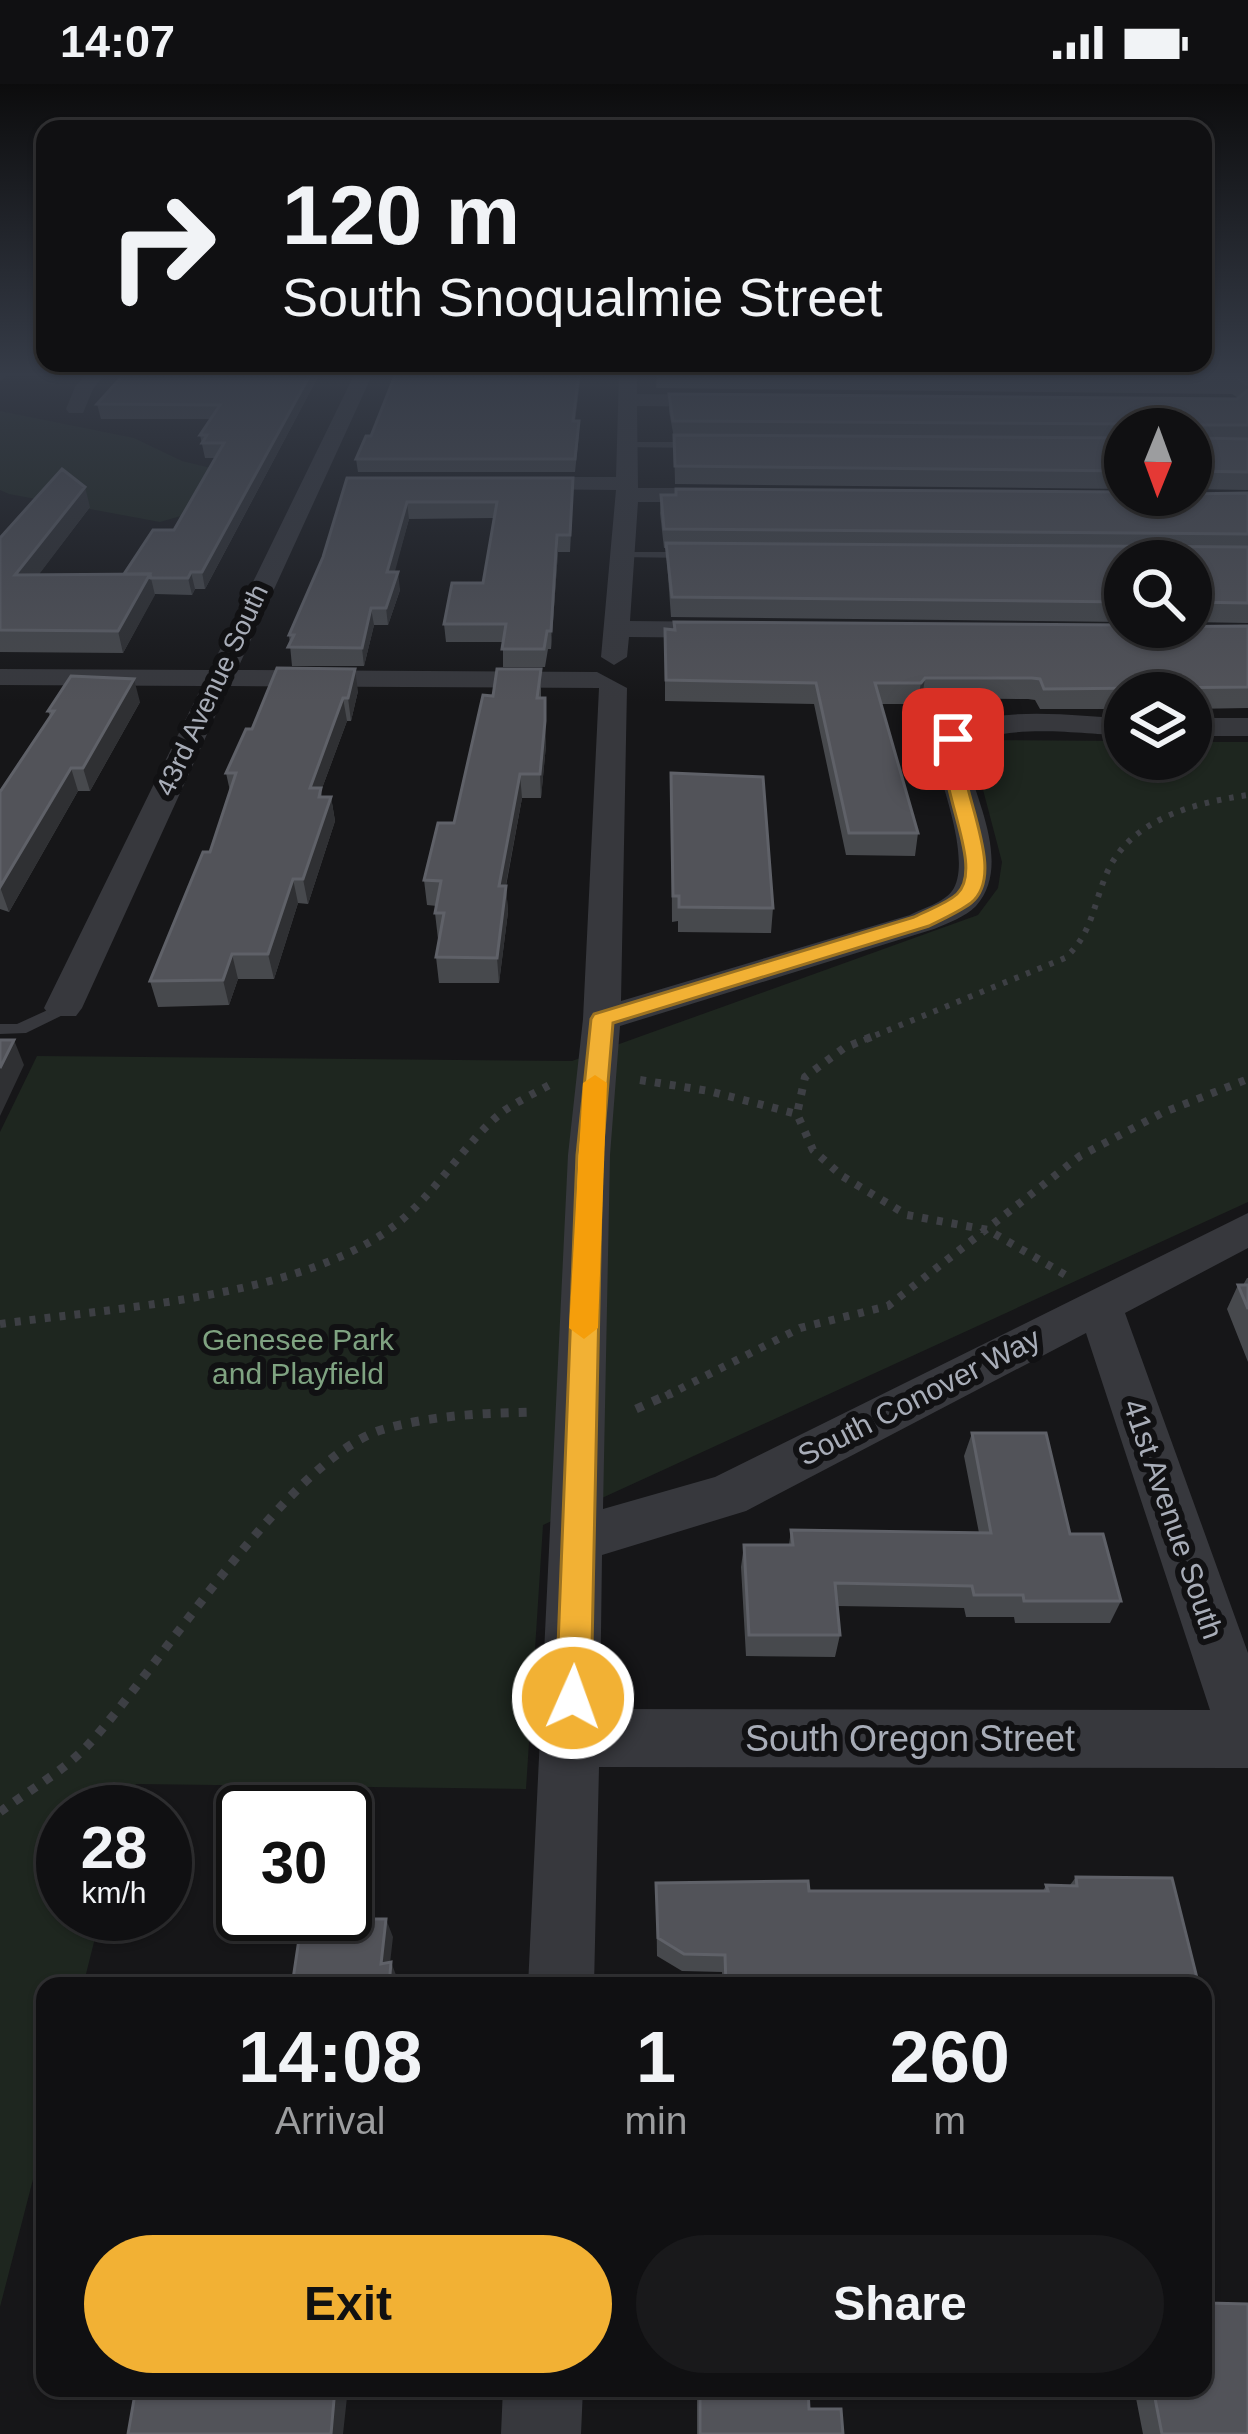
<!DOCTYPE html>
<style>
body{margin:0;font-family:Arial,sans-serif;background:#19191b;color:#f1f3f6;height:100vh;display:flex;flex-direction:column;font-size:45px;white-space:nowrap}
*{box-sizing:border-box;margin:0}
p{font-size:39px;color:#9c9d9f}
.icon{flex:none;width:66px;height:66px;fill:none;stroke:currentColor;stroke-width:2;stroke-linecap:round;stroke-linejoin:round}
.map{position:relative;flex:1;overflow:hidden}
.drawer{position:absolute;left:36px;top:1893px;width:1176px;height:420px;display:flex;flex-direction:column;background:#101012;border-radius:24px;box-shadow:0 3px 9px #0004,0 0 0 3px #303032}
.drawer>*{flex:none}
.banner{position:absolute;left:36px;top:36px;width:1176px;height:252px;border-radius:24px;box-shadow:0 3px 9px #0004,0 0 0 3px #303032;background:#101012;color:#f1f3f6;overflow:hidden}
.needle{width:78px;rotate:181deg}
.fabs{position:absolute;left:1104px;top:324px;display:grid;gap:24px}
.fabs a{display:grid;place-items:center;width:108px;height:108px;border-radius:50%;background:#101012;box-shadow:0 3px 9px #0004,0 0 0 3px #303032;font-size:60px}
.speed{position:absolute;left:36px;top:1701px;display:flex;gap:24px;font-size:60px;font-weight:700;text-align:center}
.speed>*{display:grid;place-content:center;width:156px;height:156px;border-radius:50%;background:#101012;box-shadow:0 3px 9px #0004,0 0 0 3px #303032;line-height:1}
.speed small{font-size:30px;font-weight:400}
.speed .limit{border:6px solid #111;border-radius:18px;background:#fff;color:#111}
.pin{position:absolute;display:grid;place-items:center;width:102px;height:102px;color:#fff;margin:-51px;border-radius:24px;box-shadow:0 6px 18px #0006}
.me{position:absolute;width:132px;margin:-66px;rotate:2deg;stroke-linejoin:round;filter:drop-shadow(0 0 9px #0008)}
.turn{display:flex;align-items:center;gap:42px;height:252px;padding:0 48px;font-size:54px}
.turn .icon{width:156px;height:156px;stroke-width:2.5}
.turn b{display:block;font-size:84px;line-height:102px}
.eta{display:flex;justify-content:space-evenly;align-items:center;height:204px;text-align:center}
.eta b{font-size:72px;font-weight:800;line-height:84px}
.action{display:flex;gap:24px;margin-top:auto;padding:24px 48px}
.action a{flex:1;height:138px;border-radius:72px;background:#f2b134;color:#111;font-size:48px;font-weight:800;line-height:138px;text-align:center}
.action a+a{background:#19191b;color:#f1f3f6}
.status{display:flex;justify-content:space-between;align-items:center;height:84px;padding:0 60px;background:#101012;direction:ltr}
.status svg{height:33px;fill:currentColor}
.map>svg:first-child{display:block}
.green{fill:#1e261f}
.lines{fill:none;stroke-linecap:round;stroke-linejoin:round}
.path-far2{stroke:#3d3f44;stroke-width:6;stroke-dasharray:4.5 8;stroke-linecap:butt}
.path-far1{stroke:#3d3f44;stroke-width:8;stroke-dasharray:6 9;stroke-linecap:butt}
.path{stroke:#3d3f44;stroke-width:9;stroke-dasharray:8 10;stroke-linecap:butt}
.lane{fill:#37383d;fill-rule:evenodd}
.street{fill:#37383d;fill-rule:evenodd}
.wall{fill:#47494d}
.shaded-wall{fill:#2f3033}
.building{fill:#525359;stroke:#5f6168;stroke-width:3}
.route{fill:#f2b134;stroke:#9d7322;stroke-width:3}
.slow{fill:#f59e0b}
.labels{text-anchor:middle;stroke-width:12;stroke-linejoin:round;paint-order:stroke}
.far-street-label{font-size:27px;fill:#a8adb8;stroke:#111113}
.park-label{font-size:30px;fill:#7fa381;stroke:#111113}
.street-label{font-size:30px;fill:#a8adb8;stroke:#111113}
.near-street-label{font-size:36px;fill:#a8adb8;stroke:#111113}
</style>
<div class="status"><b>14:07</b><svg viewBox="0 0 49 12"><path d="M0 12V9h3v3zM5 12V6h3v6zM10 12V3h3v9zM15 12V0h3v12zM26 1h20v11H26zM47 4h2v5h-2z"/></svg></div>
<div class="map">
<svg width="1248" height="2350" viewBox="0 0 1248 2350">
<rect width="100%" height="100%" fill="#161618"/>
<path class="green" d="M0,327L134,354L182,377L215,385L191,429L160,438L9,410L0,406Z
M970,656L1125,657V675H1191V658H1248V1118L543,1441L526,1705L136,1700L128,1728H63V1830H101L83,1902H45V2049L0,2223V1048L37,972L572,977L978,831L998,804L1002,778Z"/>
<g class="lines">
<path class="path-far2" d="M864,956L1065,874C1092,850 1093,822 1106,791C1129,735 1194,719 1248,711"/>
<path class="path-far1" d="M871,953L844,964L805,993L797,1030L813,1066L842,1092L907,1131L988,1146L1069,1193
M640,996L709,1007L797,1030
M0,1240C115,1224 295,1213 390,1145C434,1114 467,1054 505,1026C520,1016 537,1008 553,999
M666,1312L800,1244L888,1222L1080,1072L1162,1029L1248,995"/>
<path class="path" d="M636,1325L672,1309
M0,1728C28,1707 64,1687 88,1661C159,1584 288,1376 381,1346C431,1331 484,1329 536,1328"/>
<path class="lane" d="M626,358H698L703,361L698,364L623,363Z
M623,468H689L695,471L689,474L619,473V469Z
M63,919L72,924L69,928L26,949L0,950V940H17Z"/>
<path class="street" d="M87,289H106L93,305L83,329H69L66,325L75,303Z
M355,289H373L237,586L597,588L627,604L621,917L910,831C923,824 943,819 952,807C973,778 940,697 933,665C971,614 1069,633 1125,634V652C1084,650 993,637 963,666C974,711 1013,781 976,822C965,833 948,839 934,845L620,942L610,1071L603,1425L715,1393L1248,1129V1164L1125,1229L1248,1569V1684L599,1683L594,1902H528L568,1071L583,935L599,604L229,602L82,924L76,932H50L44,924L202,602L0,601V585L210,586ZM1086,1249L1210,1626L600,1625L602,1471L746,1427Z
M619,289H637V310L731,311L741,317L731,323L637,322L638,404H735L746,411L735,418H638L630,537L735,538L748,546L735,554L629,553L627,573L614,581L601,573L616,406L514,405L503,399L514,393H616Z
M1191,634H1248V652H1191Z
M503,2304H583L581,2350H501Z"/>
</g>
<path class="wall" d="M0,289H53L50,292H5L0,297Z
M125,289H320L205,505H195L192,511L155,510L123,569L0,568V454L90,423L38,491L124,490L174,446L215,374H205L200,351L210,335H101L97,320Z
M396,289H581L575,337L579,350L575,388H358L356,375L371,352Z
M657,289H1248V406L1191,405V345H1125V405L675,400L674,354L669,327V310L1238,314L1232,310L656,304Z
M347,394L573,410L570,468H558L551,565H548L545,583H503V558H446L444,540L483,499L494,434L409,435L394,488L400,506L388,541H374L364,582H292L289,551L323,473Z
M1248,409V539L1191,538V477H1125V538L671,533L666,464H664L660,429L661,411Z
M674,538L1248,542V624L1191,625V609H1125V625H1040L1035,616L1028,615L922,614L917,620H881L918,749L915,772L846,771L814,620L665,617V545L674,546Z
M541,585V614L546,661L541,714H522L506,802L508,828L499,899H439L436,873L440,855H438L435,829L437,822L427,821L424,796L454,739L493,612Z
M358,607L351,637H347L321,707L322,713H331L335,737L308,820L298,819L274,895H238L229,921L158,923L150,897L210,768L230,707L226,689L252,645Z
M140,618L90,707H78L9,828L0,825V708L50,632L48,627Z
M671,689L773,824L771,849L678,848V837L672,838Z
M1247,1194H1248V1278L1227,1225L1238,1201H1243Z
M972,1349L1070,1450L1121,1517L1110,1539H1015L1014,1533H966L964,1524L837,1522L840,1551L835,1573L746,1572L741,1483L744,1461H789L791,1446L979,1449L964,1372Z
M1076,1793L1199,1902H723L722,1888L682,1887L657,1872L656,1799L809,1807H1043L1046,1801H1070Z
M1207,2219L1248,2350H1143L1134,2304H1203Z
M697,2304H808L809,2325L843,2350H697Z"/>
<path class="shaded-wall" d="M311,289H320L205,505L202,488Z
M579,289H581L573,350V337Z
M85,403L90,423L22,513L15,491Z
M407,418L409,435L390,506L387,488Z
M557,451L558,468L551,565V547Z
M191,488L195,505L192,511L188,494Z
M398,488L400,506L388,541L386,524Z
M150,490L155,511L123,569L118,547Z
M371,524L374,541L364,582L362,564Z
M355,585L358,607L351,637L348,614Z
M925,594L922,614L917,620L921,599Z
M134,595L140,618L90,707L83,684Z
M343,614L347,637L321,707L325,728L331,713L335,737L308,820L303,795L310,704Z
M545,614L546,661L541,714L540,690Z
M71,684L78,707L9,828L0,803Z
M520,690L522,714L501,827L499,802Z
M293,795L298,819L274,895L268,870Z
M506,802L508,828L499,899L497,874Z
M232,870L238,895L229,921L223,896Z
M14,956L24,981L0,1032V984Z
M386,1835L393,1853L388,1897L381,1880Z
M391,1878L398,1896L397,1902H389Z
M335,2304H348L343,2350H331Z"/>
<path class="building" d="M125,289H311L202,488H191L188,494H151L150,490H124L153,446H174L224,359H202L207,351H200L220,321L97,320Z
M396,289H579L573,337H579L575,375H356L366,352H371Z
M755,289H1248V301L1237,294Z
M1248,306V341H1192L1196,354L1248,355V388L1191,387V345H1133L1129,340L673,337L669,310L1237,315Z
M674,351L1125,354V387L675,382Z
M62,385L85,403L15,491L150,490L118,547L0,546V454Z
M347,394H573L570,451H557L551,547H547L544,565H502L506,540H444L452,499H483L497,418H407L387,488H398L386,524H371L362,564L288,563L294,551H289L323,473Z
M676,405L1125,408V411L1248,409V450L664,445L661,411H676Z
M666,459L1248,463V519L1191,518V477H1125V518L672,513Z
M674,538L1125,541V543L1248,542V603L1044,605L1040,595L1032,594H925L921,599H875L918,749H849L816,599L666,596L665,545L675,546Z
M277,584L355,585L348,614H343L310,704H321L319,713H331L303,795H293L268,870H232L223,896L150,897L203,768H210L236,689H226L246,645H252Z
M497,585H541L537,614H545V637L540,690H520L499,802H506L497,874L436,873L444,829H435L441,797L424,796L438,739H454L483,611L493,612Z
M71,592L134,595L83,684H71L0,803V708L54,627H48Z
M671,689L763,693L773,824L679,823V812H673Z
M0,956H14L0,984Z
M1238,1201H1248V1225Z
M972,1349H1046L1070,1450H1103L1121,1517H1024L1023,1511H974L972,1502L835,1499L840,1551H749L744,1461H793L791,1446L991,1449Z
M1076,1793L1172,1794L1199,1902H726L725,1871L684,1870L658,1854L656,1799L808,1797L809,1807H1048L1046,1801L1077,1802Z
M302,1835H386L381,1880L391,1878L389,1902H292Z
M1203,2207L1207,2219L1248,2220V2350H1162L1153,2304H1203Z
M136,2304H335L331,2350H128Z
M700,2304H808L809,2325H841L843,2350H700Z"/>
<linearGradient id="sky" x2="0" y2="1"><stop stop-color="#0c0c0d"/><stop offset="0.47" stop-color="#363c48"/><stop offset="1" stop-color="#363c48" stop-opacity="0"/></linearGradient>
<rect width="1248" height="618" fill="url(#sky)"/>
<path class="route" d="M947,651L962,655C954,699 1010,788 971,819C959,828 943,835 929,842L613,939L602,1071L591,1614L586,1626L573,1630L561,1626L556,1614L577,1071L591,935L594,930L914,833C927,826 946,820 957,810C987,782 930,692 947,651Z"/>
<path class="slow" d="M595,991L607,999L598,1244L584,1255L569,1244L583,999Z"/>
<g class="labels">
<g class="far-street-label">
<text transform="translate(212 606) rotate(-65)" y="9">43rd Avenue South</text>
</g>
<g class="park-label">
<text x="298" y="1266">Genesee Park<tspan x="298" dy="34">and Playfield</tspan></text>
</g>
<g class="street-label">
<text transform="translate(919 1313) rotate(-27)" y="10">South Conover Way</text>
<text transform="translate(1173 1435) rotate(71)" y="10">41st Avenue South</text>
</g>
<g class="near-street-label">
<text x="910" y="1667">South Oregon Street</text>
</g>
</g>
</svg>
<div class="fabs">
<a><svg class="needle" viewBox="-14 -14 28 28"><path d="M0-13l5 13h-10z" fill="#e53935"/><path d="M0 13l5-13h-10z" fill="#9c9d9f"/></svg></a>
<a><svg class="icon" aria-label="search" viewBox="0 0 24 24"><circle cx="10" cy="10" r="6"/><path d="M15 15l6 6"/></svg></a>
<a><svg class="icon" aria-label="layers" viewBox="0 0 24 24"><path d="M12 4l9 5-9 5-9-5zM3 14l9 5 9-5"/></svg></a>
</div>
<div class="speed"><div>28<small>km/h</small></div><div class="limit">30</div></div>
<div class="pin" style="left:953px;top:655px;background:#d93025"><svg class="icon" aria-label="arrive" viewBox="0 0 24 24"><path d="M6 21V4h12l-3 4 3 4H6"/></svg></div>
<svg class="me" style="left:573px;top:1614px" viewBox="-20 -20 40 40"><circle r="17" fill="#f2b134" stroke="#fff" stroke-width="3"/><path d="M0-11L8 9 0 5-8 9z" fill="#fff"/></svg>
<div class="banner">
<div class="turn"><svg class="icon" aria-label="right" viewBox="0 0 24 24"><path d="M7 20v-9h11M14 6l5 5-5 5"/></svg><div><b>120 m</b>South Snoqualmie Street</div></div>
</div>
<section class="drawer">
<div class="eta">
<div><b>14:08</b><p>Arrival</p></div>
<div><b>1</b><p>min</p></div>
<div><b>260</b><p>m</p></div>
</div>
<div class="action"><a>Exit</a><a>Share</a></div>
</section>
</div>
